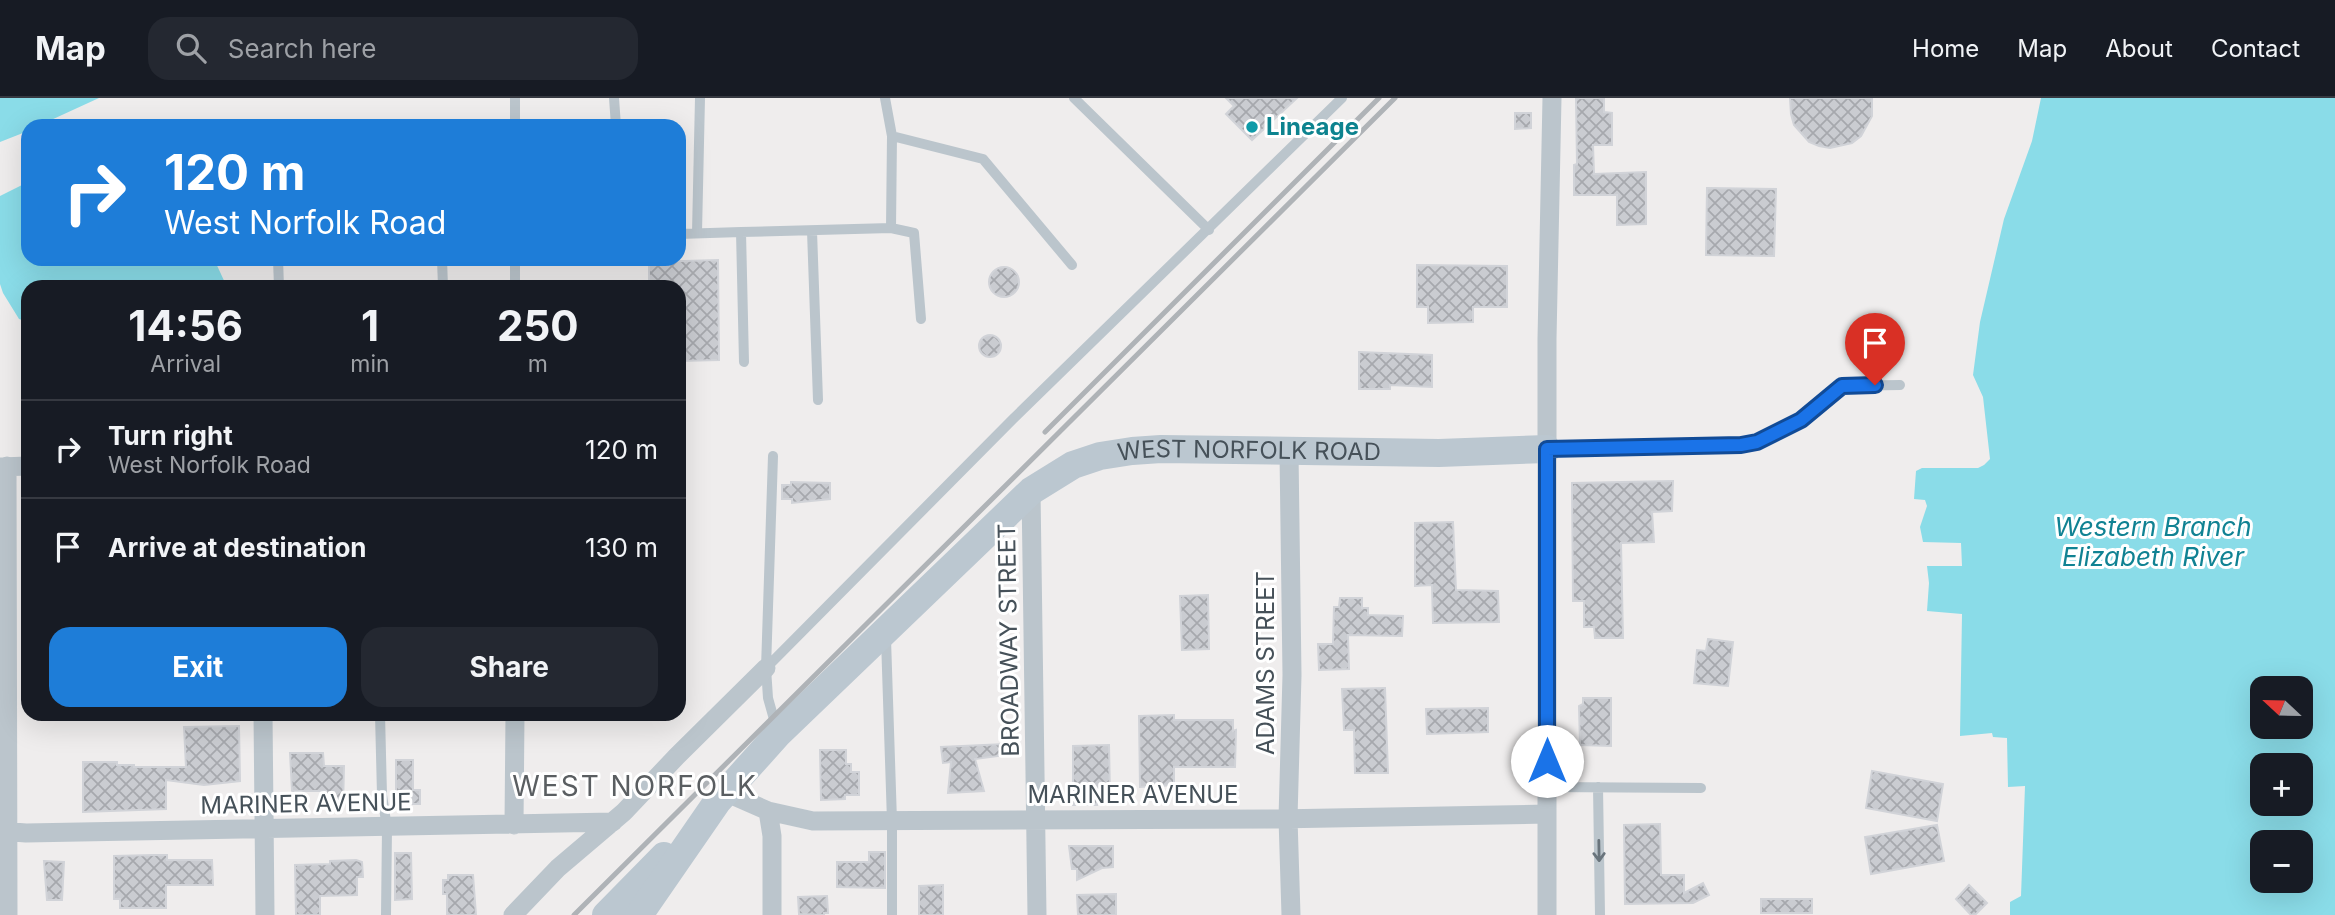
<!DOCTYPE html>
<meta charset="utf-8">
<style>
body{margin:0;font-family:Inter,sans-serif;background:#242831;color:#f1f3f6;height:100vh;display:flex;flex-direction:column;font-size:26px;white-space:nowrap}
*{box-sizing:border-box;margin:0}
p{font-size:23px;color:#9ea1a6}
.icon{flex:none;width:38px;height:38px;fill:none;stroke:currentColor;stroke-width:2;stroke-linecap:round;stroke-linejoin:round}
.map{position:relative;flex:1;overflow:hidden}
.details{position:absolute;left:21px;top:182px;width:665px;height:441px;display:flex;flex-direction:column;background:#171b24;border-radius:21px;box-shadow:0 7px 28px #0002}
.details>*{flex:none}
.hud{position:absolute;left:21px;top:21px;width:665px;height:147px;border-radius:21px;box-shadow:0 7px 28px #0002;background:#1e7dd8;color:#fff;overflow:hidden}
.needle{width:46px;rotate:292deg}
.tools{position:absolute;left:2250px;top:578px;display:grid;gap:14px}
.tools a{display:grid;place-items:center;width:63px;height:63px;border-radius:14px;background:#171b24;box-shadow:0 7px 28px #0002;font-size:35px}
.pin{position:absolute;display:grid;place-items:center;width:60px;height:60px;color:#fff;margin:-72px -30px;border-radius:50% 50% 50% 0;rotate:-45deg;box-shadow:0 0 7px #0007}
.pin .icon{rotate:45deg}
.me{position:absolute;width:77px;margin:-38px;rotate:0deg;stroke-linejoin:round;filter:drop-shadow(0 0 5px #0008)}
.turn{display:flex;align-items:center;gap:24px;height:147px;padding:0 28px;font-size:32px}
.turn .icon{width:91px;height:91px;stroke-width:2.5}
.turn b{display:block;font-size:49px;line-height:60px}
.eta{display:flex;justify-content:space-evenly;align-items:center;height:119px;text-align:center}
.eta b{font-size:42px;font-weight:700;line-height:49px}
.primary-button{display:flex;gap:14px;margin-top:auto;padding:14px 28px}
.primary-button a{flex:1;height:80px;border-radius:21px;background:#1e7dd8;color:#fff;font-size:28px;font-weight:700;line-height:80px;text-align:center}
.primary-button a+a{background:#242831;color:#f1f3f6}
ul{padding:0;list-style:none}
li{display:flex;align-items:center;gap:21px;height:98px;padding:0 28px;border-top:2px solid #363941}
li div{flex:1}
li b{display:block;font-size:26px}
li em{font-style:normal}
header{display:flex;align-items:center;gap:42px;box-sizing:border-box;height:98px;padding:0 35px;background:#171b24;border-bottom:2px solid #363941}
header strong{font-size:33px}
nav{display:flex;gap:38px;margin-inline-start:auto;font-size:24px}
.search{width:490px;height:63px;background:#242831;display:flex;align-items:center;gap:18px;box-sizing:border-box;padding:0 24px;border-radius:21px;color:#9ea1a6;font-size:26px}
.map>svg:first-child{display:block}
.water{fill:#8adce8;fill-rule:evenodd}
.building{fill:url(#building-cross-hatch);stroke:#d1d3d8;stroke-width:2}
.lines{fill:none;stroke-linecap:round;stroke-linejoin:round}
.lane{stroke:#bbc5cc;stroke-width:10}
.street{stroke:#bbc5cc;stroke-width:19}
.secondary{stroke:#bbc7d0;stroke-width:28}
.rail{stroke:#afb3b7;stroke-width:5}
.oneway{stroke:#69747c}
.route-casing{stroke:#114b97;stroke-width:18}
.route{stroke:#1a73e8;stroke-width:12}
.culture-dot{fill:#0f9aa8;stroke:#fff;stroke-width:2.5}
.labels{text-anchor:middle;stroke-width:6;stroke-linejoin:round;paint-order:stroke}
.culture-label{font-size:24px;font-weight:bold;fill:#0d838f;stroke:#fff;text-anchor:start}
.street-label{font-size:24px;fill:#465159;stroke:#fff}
.water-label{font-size:26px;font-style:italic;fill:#108293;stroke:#fff}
.quarter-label{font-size:28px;letter-spacing:2px;fill:#5a5e61;stroke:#fff}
</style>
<header>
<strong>Map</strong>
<div class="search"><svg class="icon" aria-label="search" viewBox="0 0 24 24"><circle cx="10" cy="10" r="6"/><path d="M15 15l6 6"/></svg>Search here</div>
<nav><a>Home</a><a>Map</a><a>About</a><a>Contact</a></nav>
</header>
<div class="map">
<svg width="2335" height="817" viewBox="0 0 2335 817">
<defs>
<pattern id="building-cross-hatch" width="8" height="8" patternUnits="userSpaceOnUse" patternTransform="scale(1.75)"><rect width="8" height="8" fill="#caccd1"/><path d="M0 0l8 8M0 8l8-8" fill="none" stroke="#a6a8ad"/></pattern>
</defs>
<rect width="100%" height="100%" fill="#efeded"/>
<path class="water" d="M0,0H99L38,28H28V33L0,44Z
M2041,0H2335V817H2010V804L2021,798L2025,688L2008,689L2007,640L1993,639L1992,635L1960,638L1962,516L1927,513L1929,485L1927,468H1962L1961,445L1923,444L1920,429L1927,408L1925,402L1914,401L1916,373L1922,370H1978L1984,367L1990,361L1983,299L1973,277L1980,224L2004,121L2032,43ZM2263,590H2301V628H2263ZM2263,667H2301V705H2263ZM2263,744H2301V782H2263Z
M28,84V161H214L227,189H28V224L19,221L3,195L0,186V98Z"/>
<path class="building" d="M1226,0H1297L1252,42L1226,16L1234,8Z
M1576,0H1604V14L1612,15V47H1593L1594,76L1646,74V126L1617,127V97H1574V67L1577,66Z
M1790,0H1872V18L1861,38L1852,45L1830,50L1819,48L1809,44L1794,27L1791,16Z
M1515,15H1531V30L1515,31Z
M1707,90L1776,91L1774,158L1706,157Z
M718,162L719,262L679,263V189H649V164Z
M1417,167L1507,168V209H1473V224L1428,225V209H1417Z
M989 184a15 15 0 1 1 30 0a15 15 0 1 1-30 0Z
M979 248a11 11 0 1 1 22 0a11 11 0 1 1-22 0Z
M1359,254L1432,257V289L1390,287V291H1359Z
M1673,383L1672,413L1652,414L1654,444L1621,445L1623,540H1595L1594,529H1584V503H1573L1572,385Z
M791,384L830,385V401L792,405V401H782V387H791Z
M1453,424L1456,492L1498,493L1499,524L1433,525L1432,487L1415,488V425Z
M1208,497L1209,551L1182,552L1180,498Z
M1340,500H1362V510H1368V517L1403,518L1402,538L1348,537L1349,571L1319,572L1318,546H1333L1334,509H1339Z
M1708,541L1733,544L1728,588L1694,585L1697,552L1706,553Z
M1385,590L1388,675H1355L1354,632H1344L1342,591Z
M1583,600H1611V648L1580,647L1579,608L1583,606Z
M1488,610V634L1427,636L1426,611Z
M1174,617V622H1233V633L1236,632L1235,669H1174V687L1140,689L1139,618Z
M239,628L240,683L204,687L166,682V711L83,714V664H117V667H134V669H186L184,629Z
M1005,646L1006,657L975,661L984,693L948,695L951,664L943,665L941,649Z
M1109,647L1110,698H1097V707H1073V648Z
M820,652H846V666H851V674H859V697H845V701L821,702Z
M290,655H323L324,668H344L343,710H325L326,693H292Z
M396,662H413V692H420V706H396Z
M1872,673L1943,686L1937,723L1866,710Z
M1660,726L1661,777H1684V795L1703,785L1709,797L1693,805L1625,806L1624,727Z
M1937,727L1944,763L1871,776L1865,739Z
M1069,748H1113V769L1102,770L1077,782V771H1072Z
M869,754H885V790L837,789V764H869Z
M395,755H411L412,801L395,802Z
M154,757H167V762H212L213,787H166V810H120V801H114V758Z
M356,762L362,764L363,779H357V797L320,798V817H296L295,767L330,766V763Z
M44,763L64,764L62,802H47Z
M448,777H473L476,817H447V796H443V782H448Z
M943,787V817H919V788Z
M1969,787L1987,805L1975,817H1971L1956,801Z
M1116,796V817H1078L1077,797Z
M827,798L828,815H824V817L799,816L798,799Z
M1761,801H1812V815H1761Z"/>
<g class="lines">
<path class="lane" d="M515,0V28
M614,0L616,28
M1074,0L1209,132
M892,38L983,61L1072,167
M891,130L914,135L921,221
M812,133L818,302
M741,134L891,130L892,38L885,0
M697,135L700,0
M679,136L741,134L744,264
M278,161L279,189
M442,161L443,189
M515,161V189
M1551,351L1741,347L1757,344L1801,322L1842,288L1900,287
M773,358L766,570L768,600L777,632
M886,541L892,723V817
M766,570L1013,321L1342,0
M380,616L382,697L387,730L386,817
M1547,689L1701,690
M1598,689L1600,817"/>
<path class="street" d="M1289,354L1292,577L1288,720L1291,817
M7,368L8,817
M0,369L28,368
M1031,393L1037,817
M263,616L265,817
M725,694L768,713L813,723L1276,721L1547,716
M768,713L772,738V817
M514,727L515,616
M0,733L26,735L613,724
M513,817L558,770L624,714L677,658L766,570
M1547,817V241L1552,0"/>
<g class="secondary">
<path d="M606,817L664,758"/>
<path id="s1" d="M639,817L717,704L778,636L1031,393L1073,367L1100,358L1132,353L1161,351L1439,355L1547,351"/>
</g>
<path class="rail" d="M1045,334L1379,0
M574,817L1395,0"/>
</g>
<defs><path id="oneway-shaft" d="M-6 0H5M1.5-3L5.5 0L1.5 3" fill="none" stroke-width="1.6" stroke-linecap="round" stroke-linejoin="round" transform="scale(1.75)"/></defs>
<use class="oneway" href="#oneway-shaft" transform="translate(1599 753) rotate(89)"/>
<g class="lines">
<defs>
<path id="route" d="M1547,663V351L1741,347L1757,344L1801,322L1842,288L1875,287"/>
</defs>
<use href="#route" class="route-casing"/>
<use href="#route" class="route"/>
</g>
<circle class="culture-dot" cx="1252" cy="29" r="7"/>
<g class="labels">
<g class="culture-label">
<text x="1266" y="37">Lineage</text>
</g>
<g class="street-label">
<text dy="8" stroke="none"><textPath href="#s1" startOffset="807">WEST NORFOLK ROAD</textPath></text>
<text transform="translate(1009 542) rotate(-91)" y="8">BROADWAY STREET</text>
<text transform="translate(1266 565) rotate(-90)" y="8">ADAMS STREET</text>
<text x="1133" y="705">MARINER AVENUE</text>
<text transform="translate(306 706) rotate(-1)" y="8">MARINER AVENUE</text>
</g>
<g class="water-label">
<text x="2153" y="438">Western Branch<tspan x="2153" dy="30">Elizabeth River</tspan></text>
</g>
<g class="quarter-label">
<text x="635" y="698">WEST NORFOLK</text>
</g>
</g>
</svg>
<div class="tools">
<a><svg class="needle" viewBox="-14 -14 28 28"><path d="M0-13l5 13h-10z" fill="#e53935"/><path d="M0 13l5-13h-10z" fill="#9ea1a6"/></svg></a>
<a>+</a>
<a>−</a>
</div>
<div class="pin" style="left:1875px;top:287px;background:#d93025"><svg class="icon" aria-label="arrive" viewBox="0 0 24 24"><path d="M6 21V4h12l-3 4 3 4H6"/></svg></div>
<svg class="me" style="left:1547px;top:663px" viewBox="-20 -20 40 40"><circle r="19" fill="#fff"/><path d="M0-13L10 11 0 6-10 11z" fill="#1a73e8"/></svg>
<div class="hud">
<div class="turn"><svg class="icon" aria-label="right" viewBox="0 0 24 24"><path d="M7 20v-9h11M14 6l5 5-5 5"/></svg><div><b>120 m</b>West Norfolk Road</div></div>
</div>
<section class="details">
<div class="eta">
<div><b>14:56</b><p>Arrival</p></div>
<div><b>1</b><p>min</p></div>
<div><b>250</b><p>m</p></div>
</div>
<ul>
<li><svg class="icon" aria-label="right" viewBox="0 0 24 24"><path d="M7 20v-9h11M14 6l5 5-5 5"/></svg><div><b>Turn right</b><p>West Norfolk Road</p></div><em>120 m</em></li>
<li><svg class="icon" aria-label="arrive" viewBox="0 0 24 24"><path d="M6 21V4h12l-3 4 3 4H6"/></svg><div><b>Arrive at destination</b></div><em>130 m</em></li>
</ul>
<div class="primary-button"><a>Exit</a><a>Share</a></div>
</section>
</div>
